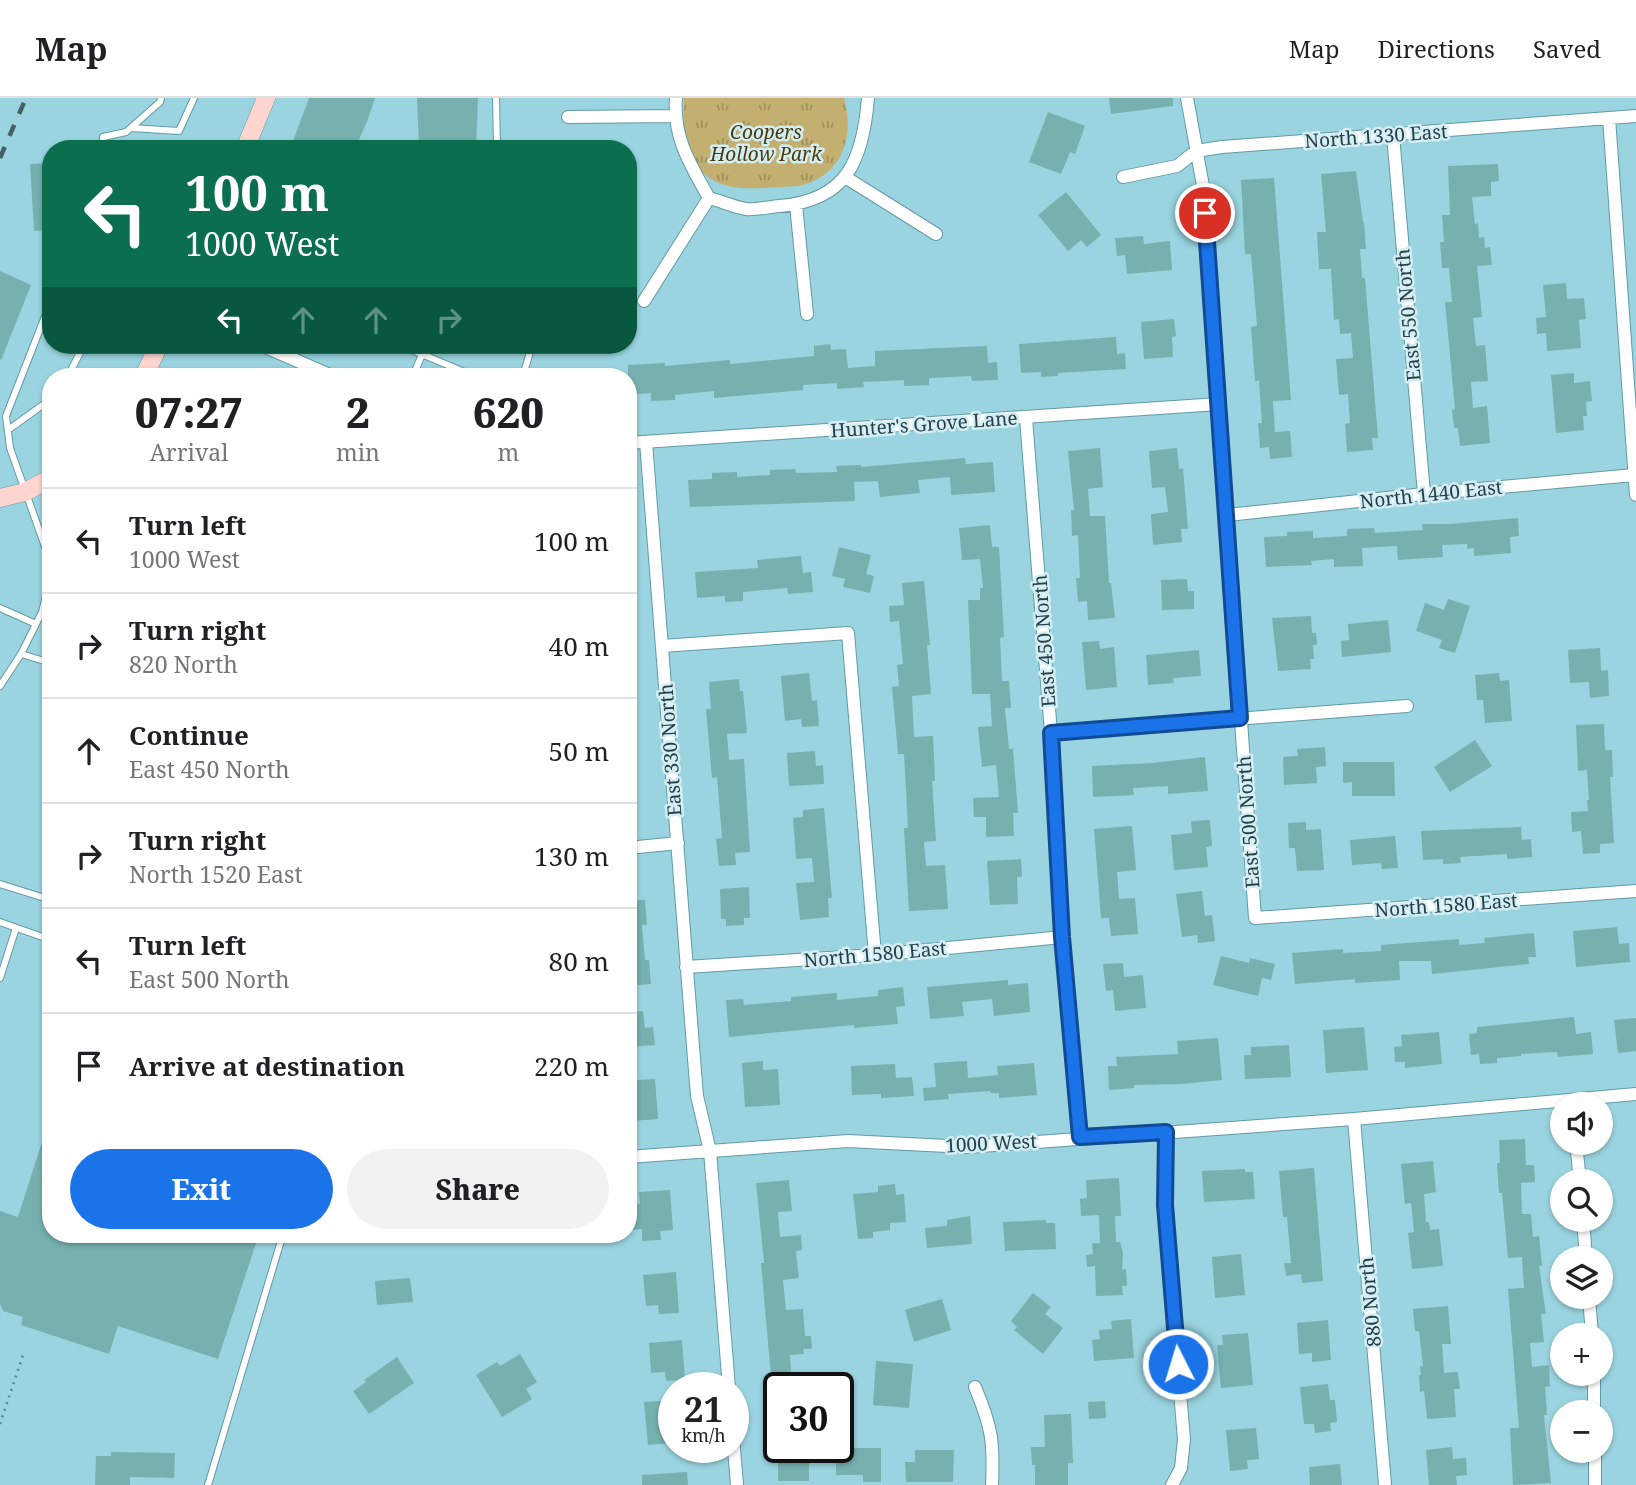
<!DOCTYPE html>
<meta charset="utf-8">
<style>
body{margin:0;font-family:"Noto Serif",serif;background:#f2f2f2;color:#202124;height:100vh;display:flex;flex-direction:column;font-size:26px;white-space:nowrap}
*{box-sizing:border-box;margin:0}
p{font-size:23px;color:#757577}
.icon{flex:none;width:38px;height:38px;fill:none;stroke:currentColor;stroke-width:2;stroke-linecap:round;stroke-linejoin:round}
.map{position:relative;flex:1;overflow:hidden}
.panel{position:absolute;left:42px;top:270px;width:595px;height:875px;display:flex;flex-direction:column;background:#fff;border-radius:28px;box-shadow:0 2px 5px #0004}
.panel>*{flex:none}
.banner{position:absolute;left:42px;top:42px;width:595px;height:214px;border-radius:28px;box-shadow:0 2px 5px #0004;background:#0b6e4f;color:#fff;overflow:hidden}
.tools{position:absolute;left:1550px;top:994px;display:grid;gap:14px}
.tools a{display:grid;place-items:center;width:63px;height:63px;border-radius:50%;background:#fff;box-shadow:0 2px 5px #0004;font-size:35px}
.speed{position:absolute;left:658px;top:1274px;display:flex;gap:14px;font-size:35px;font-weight:700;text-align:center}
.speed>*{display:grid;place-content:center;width:91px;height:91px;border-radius:50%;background:#fff;box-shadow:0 2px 5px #0004;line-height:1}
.speed small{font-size:18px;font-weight:400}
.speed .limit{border:4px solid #111;border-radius:10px;background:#fff;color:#111}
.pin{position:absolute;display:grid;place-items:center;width:60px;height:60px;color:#fff;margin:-30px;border:4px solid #fff;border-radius:50%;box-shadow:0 2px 7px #0007}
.me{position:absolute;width:77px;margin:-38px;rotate:355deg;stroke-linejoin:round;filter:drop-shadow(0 0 5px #0008)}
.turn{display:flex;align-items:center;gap:24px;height:147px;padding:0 28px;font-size:32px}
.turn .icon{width:91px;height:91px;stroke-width:2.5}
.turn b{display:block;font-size:49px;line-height:60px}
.lanes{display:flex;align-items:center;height:66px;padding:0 28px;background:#0003;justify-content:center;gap:35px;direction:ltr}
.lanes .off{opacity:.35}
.eta{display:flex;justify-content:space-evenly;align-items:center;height:119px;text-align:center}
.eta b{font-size:42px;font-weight:800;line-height:49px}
.cta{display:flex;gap:14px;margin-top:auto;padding:14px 28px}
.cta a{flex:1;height:80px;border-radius:42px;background:#1a73e8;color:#fff;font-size:28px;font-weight:800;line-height:80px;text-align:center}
.cta a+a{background:#f2f2f2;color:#202124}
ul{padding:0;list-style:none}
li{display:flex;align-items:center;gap:21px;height:105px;padding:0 28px;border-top:2px solid #e0e0e0}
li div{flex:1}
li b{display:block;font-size:26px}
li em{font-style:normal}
header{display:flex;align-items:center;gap:42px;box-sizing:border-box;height:98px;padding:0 35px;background:#fff;border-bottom:2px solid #e0e0e0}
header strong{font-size:33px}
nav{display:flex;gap:38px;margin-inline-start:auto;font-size:24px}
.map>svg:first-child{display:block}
.grass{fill:url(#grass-tufts)}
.building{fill:#76b1af}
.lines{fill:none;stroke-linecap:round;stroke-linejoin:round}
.service-casing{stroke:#629aa6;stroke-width:8}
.minor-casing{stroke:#629aa6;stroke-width:14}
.secondary-casing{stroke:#629aa6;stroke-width:19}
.path{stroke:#5d858d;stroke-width:2.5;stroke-dasharray:2 5;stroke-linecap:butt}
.service{stroke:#fff;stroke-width:6}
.minor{stroke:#fff;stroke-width:12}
.secondary{stroke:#fed6cf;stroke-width:18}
.rail{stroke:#416167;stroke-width:4.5;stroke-dasharray:12 12;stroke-linecap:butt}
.route-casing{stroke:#114b97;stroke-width:18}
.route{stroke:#1a73e8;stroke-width:12}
.labels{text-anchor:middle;stroke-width:5;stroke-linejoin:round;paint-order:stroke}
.park-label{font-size:19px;font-style:italic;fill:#493b09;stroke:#d3eff5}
.street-label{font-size:19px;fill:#284045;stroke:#d3eff5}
</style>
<header>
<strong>Map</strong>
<nav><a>Map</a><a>Directions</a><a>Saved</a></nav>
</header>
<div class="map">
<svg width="1636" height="1387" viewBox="0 0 1636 1387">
<defs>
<pattern id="grass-tufts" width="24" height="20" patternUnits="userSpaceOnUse" patternTransform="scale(1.75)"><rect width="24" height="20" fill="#c3af6f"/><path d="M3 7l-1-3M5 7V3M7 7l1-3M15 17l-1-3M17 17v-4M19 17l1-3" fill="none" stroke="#9e905d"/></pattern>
</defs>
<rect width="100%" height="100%" fill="#9ad4e0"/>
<path class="grass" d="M684,0H844C855,39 842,79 798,88C787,89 776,89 765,90C742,91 718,91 700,72C682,52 684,25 684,0Z"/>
<path class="building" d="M309,0H375L368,21L355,51H290Z
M417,0H478L476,51H419Z
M1109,0H1173V8L1111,16Z
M1048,14L1085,28L1075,56L1070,54L1061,76L1029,64Z
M51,65V132L34,133L30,66Z
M1498,66L1499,83L1491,84V98L1472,99L1475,126L1478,125L1479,140L1484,139L1485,150L1490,149L1492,167L1477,168L1482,219L1473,220L1476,248L1485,247L1488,283L1471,284L1473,310L1487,308L1490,345L1460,348L1458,330H1454L1452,312L1455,311L1445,204H1452L1449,170H1442L1440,144H1444L1442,117H1450L1448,68Z
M1356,73L1363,124H1364L1366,151H1360L1362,180H1365L1378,340H1372L1373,352L1347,354L1345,326L1350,325L1348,296L1339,297L1336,261L1353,260L1351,235L1340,236L1339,221L1334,222L1331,171H1319L1317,134H1326L1321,76Z
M1274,80L1291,302L1273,303L1275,334L1290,333L1292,359L1270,361L1269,349L1260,350L1258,325H1262L1259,283H1255L1251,229L1257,228L1251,156H1245L1241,82Z
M1066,94L1101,137L1087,149L1081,142L1068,153L1038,117Z
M1143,138L1144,146L1170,143L1172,172L1127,176L1125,157L1117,158L1115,140Z
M0,173L31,187L1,262L0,261Z
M1566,185L1567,201L1584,200L1586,221L1579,222L1581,250L1547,253L1546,235L1537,236L1536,220L1546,219L1543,187Z
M1174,221L1176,238L1172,239L1173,259L1144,261L1141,224Z
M1116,239L1117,256L1125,255L1126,271L1058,275V278L1041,279V274L1021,275L1019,246Z
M830,246L831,252L846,251L848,270L875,268V253L987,248L988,265L997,264L998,282L972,283L971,278L929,280V287L904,288V282L863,284L864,289L837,291V285L803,287V292L714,300V293L675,297V302L651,303V295L628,297V267L665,265V268L730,262V266L814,258V248Z
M1574,275V285L1590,283L1592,303L1586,304L1587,318H1583L1584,332L1556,335L1551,277Z
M1100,350L1103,389L1088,391L1090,418H1105L1109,485H1111L1115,520L1088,522L1087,503L1078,504L1076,480H1080L1078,437L1072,438L1071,412H1074L1068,353Z
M1177,350L1179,371L1183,370L1188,431H1181L1182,444L1153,447L1151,416L1168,414L1165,389L1152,390L1149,353Z
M965,360L966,366L993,364L995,394L951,397L950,379L918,382L920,395L880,399L878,383L854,384L855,403L690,409L688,382L712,381V375L737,374V379L770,377V372L795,371L796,375L837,374L836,368L861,367V369Z
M1518,420L1519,438L1510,439L1511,455L1474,458V450L1467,451V446L1442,447L1443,459L1398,462L1397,448L1362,450L1363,468L1334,469V461L1311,463L1312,467L1266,469L1264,439L1287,438V434L1313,433V440L1347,438V431L1374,430L1375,435L1423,432L1422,426H1450Z
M990,427L992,449H999L1004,539L1000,540L1002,583H1009L1011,610H1005L1009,651H1013L1018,715H1013L1014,738L986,739V719H974L973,700L999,699L996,667L982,669L978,629L992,628L990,596H972L968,502H980V490H983L980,461L962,462L959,430Z
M839,449L871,457L866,476L874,478L870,495L843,489L845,481L832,478Z
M801,458L803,475L811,474L813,494L788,496L787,490L743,494V503L725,504V498L697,500L695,474L758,470L757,462Z
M1187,481L1188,493H1194V511L1162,512L1161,482Z
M924,483L930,547H927L931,596L912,598L914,639L933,638L935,683H932L936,743L924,744L926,768L945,767L948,811L909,813L904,730H908L904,656H898L892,589L899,588L897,567L903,566L899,523L890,524L889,508L904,507L902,485Z
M1448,501L1470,508L1455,555L1439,550L1442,542L1416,533L1425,505L1444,512Z
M1311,518L1312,535H1316L1317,547H1313L1314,561H1310L1311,571L1278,573L1272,520Z
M1388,522L1391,554L1342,559L1341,543L1349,542L1348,526Z
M1099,543L1100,551L1114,549L1117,589L1086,592L1082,544Z
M1600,550L1601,573L1608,572L1609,598L1590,600L1589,584L1570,585L1568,552Z
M1199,552L1201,578L1173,580L1174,585L1148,587L1146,557Z
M809,575L812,603L817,602L819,628L802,629L801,621L785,623L781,578Z
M1499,575L1500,583L1509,582L1512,623L1485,625L1483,602H1477L1475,577Z
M739,581L740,593H743L747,635L727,636L729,662L744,661L750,754L735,755L736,767L719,768L716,741L722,740L719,703L717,679L712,680L706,611H711L709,584Z
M1604,626L1605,652H1612L1613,679H1610L1614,745L1600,746V755L1583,756L1581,733L1572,734L1571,714L1588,713L1587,702H1589L1587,672L1578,673L1576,627Z
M1475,642L1492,668L1450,694L1434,669Z
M1325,649L1326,668L1316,669L1317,685L1284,687L1283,659L1298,658L1297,651Z
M815,653L816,668L823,667L824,686L789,688L787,655Z
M1205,659L1208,693L1168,696V688L1133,690L1134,697L1093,699L1092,668L1153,665Z
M1343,664H1394L1395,698H1352V684L1343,685Z
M824,710L832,800H828L829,819L800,822L796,785L814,784L812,760L796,761L793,720L803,719V712Z
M1210,722L1212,748L1206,749L1208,769L1174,772L1171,737L1192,735L1191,723Z
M1306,724V732L1321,731L1324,772L1297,773L1295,750H1289L1288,725Z
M1132,728L1136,772L1117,774L1119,801L1135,800L1138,836L1111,838L1109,820H1101L1094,731Z
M1521,729L1522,742L1531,741L1532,759L1507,761V756L1460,759L1461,765L1443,766V761L1423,762L1421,733Z
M1395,738L1398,770L1382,771L1381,765L1352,767L1350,742Z
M1021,761L1022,779H1017L1018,806L990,807L987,763Z
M749,789L750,820H744V827L726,828V821H721L720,791Z
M1202,793L1205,818L1212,817L1215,843L1198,845L1197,837L1182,839L1176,796Z
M645,802L647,827H642L645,862H649L651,886L628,888V803Z
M1617,829L1619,846L1629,845L1630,864L1576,869L1573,833Z
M1534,835L1536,859H1528L1529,866L1432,876L1431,863H1399L1400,882L1355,885V881L1295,886L1292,855L1343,851V855L1381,853V847L1459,841V847L1485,845L1484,840Z
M1221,858L1249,865L1250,860L1275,866L1271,882L1262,880L1258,898L1213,887Z
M1123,865L1124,879L1143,877L1146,910L1115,913L1113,892L1106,893L1103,866Z
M1008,882V887L1028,885L1030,914L994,918L992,901L962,904L964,918L930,921L927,889Z
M903,889L905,908L896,909L898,926L854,930V927L729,939L726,902L743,901L744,907L791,903V899L837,895V902L878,898V892Z
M643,913L645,930L653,929L655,947L628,949V914Z
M1574,919L1576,936L1591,934L1593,956L1558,959L1557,954L1521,956V958L1497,960V965L1480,966L1479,956L1471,957L1469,936L1477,935V929Z
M1636,920V953L1618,955L1614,922Z
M1364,929L1368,972L1326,975L1323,932Z
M1439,934L1442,966L1405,970V964H1395L1394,949L1402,948L1401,937Z
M1218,940L1222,982L1181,986L1134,987V990L1109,992L1108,968H1117L1116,959L1178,956L1177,943Z
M1289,947L1291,979L1245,981L1244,957H1251V949Z
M763,963V972L778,971L780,1007L745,1009L742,965Z
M967,963L968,980L998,977L997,968L1034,965L1037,997L999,1000V995H991L990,993L948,996L949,1001L924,1003L923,990L936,989L934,965Z
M895,966L896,980L912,979L914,998L881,1000V996L852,997L851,968Z
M655,981L658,1021L631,1023L628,996L637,995L636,982Z
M48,1025L51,1026V1136H259L218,1261L118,1228L109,1256L21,1227L23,1219L3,1213L0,1206V1113L18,1119Z
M1525,1041L1526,1067H1534L1535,1084L1521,1085L1522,1116H1531L1533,1139L1539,1138L1542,1168H1539L1546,1216H1541L1544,1244L1530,1245L1532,1269L1549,1267L1550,1288L1545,1289L1547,1317H1544L1551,1385L1513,1387L1510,1330H1519L1508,1191L1524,1190L1522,1159L1508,1160L1502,1095H1499L1497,1065H1500L1499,1042Z
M1433,1063L1436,1094L1424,1096L1426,1124H1429L1430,1132L1439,1131L1443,1168L1412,1171L1408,1135L1414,1134L1411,1105L1405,1106L1401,1066Z
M1314,1070L1323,1183L1302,1185L1301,1176L1286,1178L1284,1165H1291L1287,1119H1283L1279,1073Z
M1245,1071V1074H1253L1255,1101L1204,1104L1202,1073Z
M1119,1080L1121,1118H1115L1116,1144H1120L1123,1155L1122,1172L1126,1171L1127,1188H1122L1123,1197L1096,1198L1095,1168L1087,1169L1086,1157L1093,1156L1092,1145H1100L1099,1117L1081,1118L1080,1101L1087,1100L1086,1082Z
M789,1082L792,1113L778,1114L780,1139L801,1137L802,1152L796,1153L799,1180L783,1182L786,1212L803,1211L805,1238H811L812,1251H803L804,1256L790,1257L792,1290H772L761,1165H764L756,1085Z
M895,1086L896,1097L904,1096L906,1124L890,1125V1132L873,1134V1140L858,1141L853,1096L878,1094V1088Z
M670,1092L673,1132L660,1133L661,1142L642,1143V1131L633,1132L632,1106H640L639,1094Z
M970,1118L972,1146L927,1150L925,1130L947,1128V1122Z
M1046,1122V1125H1055L1056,1151L1005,1153L1003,1124Z
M1241,1156L1245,1197L1215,1200L1212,1159Z
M676,1174L679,1215L659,1216L658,1207L646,1208L643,1177Z
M410,1180L413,1204L377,1207L375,1183Z
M1033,1195L1051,1209L1045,1216L1063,1230L1043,1256L1014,1232L1017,1229L1011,1223Z
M942,1201L951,1232L914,1244L905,1212Z
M1448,1208L1451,1246H1442L1444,1275L1458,1274L1460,1291H1454L1456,1319L1427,1321L1424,1293L1420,1294L1419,1277H1421L1420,1268H1423L1419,1233H1415L1413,1211Z
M1131,1221L1134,1260L1094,1263L1092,1242L1100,1241L1099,1232L1112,1231L1111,1223Z
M1328,1222L1331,1262L1312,1264V1255L1299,1256L1297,1225Z
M1248,1235L1253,1287L1221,1290L1217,1247H1223L1222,1237Z
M682,1242L685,1282L666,1283L665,1274L651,1275L649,1245Z
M520,1256L537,1284L526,1291L532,1301L502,1319L476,1277L497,1264L500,1268Z
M397,1259L414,1285L369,1316L353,1293L366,1284L364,1282Z
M876,1263L913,1266L909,1310L873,1307Z
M1328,1286L1330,1302H1335L1337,1324L1330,1325L1331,1333L1315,1335L1314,1326H1304L1300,1289Z
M674,1302V1345L648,1347L644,1304Z
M1105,1303L1106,1320L1089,1321L1088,1304Z
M1071,1316L1073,1365H1068V1387H1035V1367H1032L1031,1349H1045L1044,1317Z
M1256,1330L1259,1361L1247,1362L1248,1371L1230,1373L1226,1332Z
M1452,1349L1453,1361L1466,1360L1467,1377L1456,1378L1457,1387H1429L1426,1352Z
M836,1350H881V1384H863V1377H836Z
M915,1352H954L953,1384H906L905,1364H915Z
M111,1354L175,1355L174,1380L130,1379V1387H95L96,1358H111Z
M778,1355H806V1365H809V1383H778Z
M1340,1366L1342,1387H1310L1309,1369Z
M687,1374L688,1387H642V1377Z"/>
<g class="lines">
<defs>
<path id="service" d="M496,0L497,51
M131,30L179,33L194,0
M103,51V39L126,34L160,4L161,0
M400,247L474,278
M68,278L84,247
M299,278L302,266
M413,278L426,247
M523,278L532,247
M8,332L51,301
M0,510L36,526
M21,556L51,565
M0,588L21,556L42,514L49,486L48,457L10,350L6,318L51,203
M0,786L51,802
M0,824L51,842
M0,880L16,830
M49,909L51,903
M208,1387L283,1136"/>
<path id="minor" d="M676,0C673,40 690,66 709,100
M1187,0L1203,88L1255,820L1636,793
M568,19L674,18
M1609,20L1636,397
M1393,37L1424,396
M845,79L936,136
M1123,79L1177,68L1196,53L1222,49L1636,18
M709,100C721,103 734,109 746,111C756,112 768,109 779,108C847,103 863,62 868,0
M796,107L807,216
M644,203L709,100
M261,247L332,278
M1026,320L1051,635L1062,839L1080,1039
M646,344L694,961L697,998L710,1053L729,1290
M628,345L1219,306
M1228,417L1424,396L1634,377
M662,548L848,535L875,857
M1051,635L1407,608
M628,750L678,745
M686,869L875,857L1062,839
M1354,1021L1385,1387
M1166,1034L1167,1142L1184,1341L1181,1370L1172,1387
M1576,1045L1580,1083
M628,1059L848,1043L967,1049L1354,1021L1636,996
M1583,1122L1586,1160
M1589,1199L1592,1237
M1594,1276V1314
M975,1289C992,1329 994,1345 992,1387
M733,1339L737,1387
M1595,1353V1387"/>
<path id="secondary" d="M245,51L266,0
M144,278L159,247
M0,400L25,394L51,380"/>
</defs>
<use href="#service" class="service-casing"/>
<use href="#minor" class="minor-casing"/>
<use href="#secondary" class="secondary-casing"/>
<path class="path" d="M0,1326L23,1257"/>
<use href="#service" class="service"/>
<use href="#minor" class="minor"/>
<use href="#secondary" class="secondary"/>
<path class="rail" d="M0,60L26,0"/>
</g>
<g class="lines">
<defs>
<path id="route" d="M1178,1266L1165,1107L1166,1034L1080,1039L1062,839L1051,635L1240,620L1205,115"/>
</defs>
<use href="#route" class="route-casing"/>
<use href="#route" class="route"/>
</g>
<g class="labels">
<g class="park-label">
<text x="766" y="41">Coopers<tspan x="766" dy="22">Hollow Park</tspan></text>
</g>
<g class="street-label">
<text transform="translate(1376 38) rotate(-4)" y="7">North 1330 East</text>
<text transform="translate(1408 217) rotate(-95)" y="7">East 550 North</text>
<text transform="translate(924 326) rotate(-4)" y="7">Hunter's Grove Lane</text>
<text transform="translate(1431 396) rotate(-6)" y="7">North 1440 East</text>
<text transform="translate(1044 543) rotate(-94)" y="7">East 450 North</text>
<text transform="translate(670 652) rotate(-94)" y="7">East 330 North</text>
<text transform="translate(1248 724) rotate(-94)" y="7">East 500 North</text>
<text transform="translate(1446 807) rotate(-4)" y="7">North 1580 East</text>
<text transform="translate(875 856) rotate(-5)" y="7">North 1580 East</text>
<text transform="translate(991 1045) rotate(-3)" y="7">1000 West</text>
<text transform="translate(1370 1204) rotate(-95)" y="7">880 North</text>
</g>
</g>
</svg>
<div class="tools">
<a><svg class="icon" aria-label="sound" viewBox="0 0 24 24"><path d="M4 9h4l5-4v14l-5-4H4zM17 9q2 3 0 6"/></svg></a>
<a><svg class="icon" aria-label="search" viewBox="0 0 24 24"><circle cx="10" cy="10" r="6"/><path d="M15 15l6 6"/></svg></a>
<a><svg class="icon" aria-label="layers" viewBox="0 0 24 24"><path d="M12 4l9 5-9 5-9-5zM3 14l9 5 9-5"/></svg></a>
<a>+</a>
<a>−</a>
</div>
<div class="speed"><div>21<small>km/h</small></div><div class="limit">30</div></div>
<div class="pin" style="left:1205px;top:115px;background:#d93025"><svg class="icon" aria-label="arrive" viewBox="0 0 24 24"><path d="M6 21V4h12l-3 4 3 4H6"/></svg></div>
<svg class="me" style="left:1178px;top:1266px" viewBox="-20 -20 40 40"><circle r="17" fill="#1a73e8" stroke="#fff" stroke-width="3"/><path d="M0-11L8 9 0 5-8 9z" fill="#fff"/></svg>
<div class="banner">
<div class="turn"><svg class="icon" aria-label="left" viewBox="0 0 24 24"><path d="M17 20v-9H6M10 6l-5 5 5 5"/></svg><div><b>100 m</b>1000 West</div></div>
<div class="lanes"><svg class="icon" aria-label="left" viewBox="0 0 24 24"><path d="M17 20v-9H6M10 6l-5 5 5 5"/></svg><svg class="icon off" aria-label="ahead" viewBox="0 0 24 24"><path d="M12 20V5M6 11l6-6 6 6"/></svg><svg class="icon off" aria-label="ahead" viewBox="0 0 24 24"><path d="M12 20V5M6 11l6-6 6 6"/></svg><svg class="icon off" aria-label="right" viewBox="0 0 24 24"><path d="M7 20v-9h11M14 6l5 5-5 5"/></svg></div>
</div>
<section class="panel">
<div class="eta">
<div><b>07:27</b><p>Arrival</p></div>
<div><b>2</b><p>min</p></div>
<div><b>620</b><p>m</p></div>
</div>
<ul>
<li><svg class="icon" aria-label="left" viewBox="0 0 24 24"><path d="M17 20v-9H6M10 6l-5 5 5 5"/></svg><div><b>Turn left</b><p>1000 West</p></div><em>100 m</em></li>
<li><svg class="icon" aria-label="right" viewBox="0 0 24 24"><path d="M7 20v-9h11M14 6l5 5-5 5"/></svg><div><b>Turn right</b><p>820 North</p></div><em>40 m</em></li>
<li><svg class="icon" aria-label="ahead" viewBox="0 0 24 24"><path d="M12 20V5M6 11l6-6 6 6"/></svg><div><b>Continue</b><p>East 450 North</p></div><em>50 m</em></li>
<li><svg class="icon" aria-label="right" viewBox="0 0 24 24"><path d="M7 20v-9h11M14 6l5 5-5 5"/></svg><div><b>Turn right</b><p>North 1520 East</p></div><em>130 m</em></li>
<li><svg class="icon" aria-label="left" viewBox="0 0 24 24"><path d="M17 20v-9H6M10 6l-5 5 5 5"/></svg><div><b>Turn left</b><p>East 500 North</p></div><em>80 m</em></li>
<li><svg class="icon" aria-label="arrive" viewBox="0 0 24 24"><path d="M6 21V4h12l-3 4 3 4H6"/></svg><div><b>Arrive at destination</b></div><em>220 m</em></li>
</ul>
<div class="cta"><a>Exit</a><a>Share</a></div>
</section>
</div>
